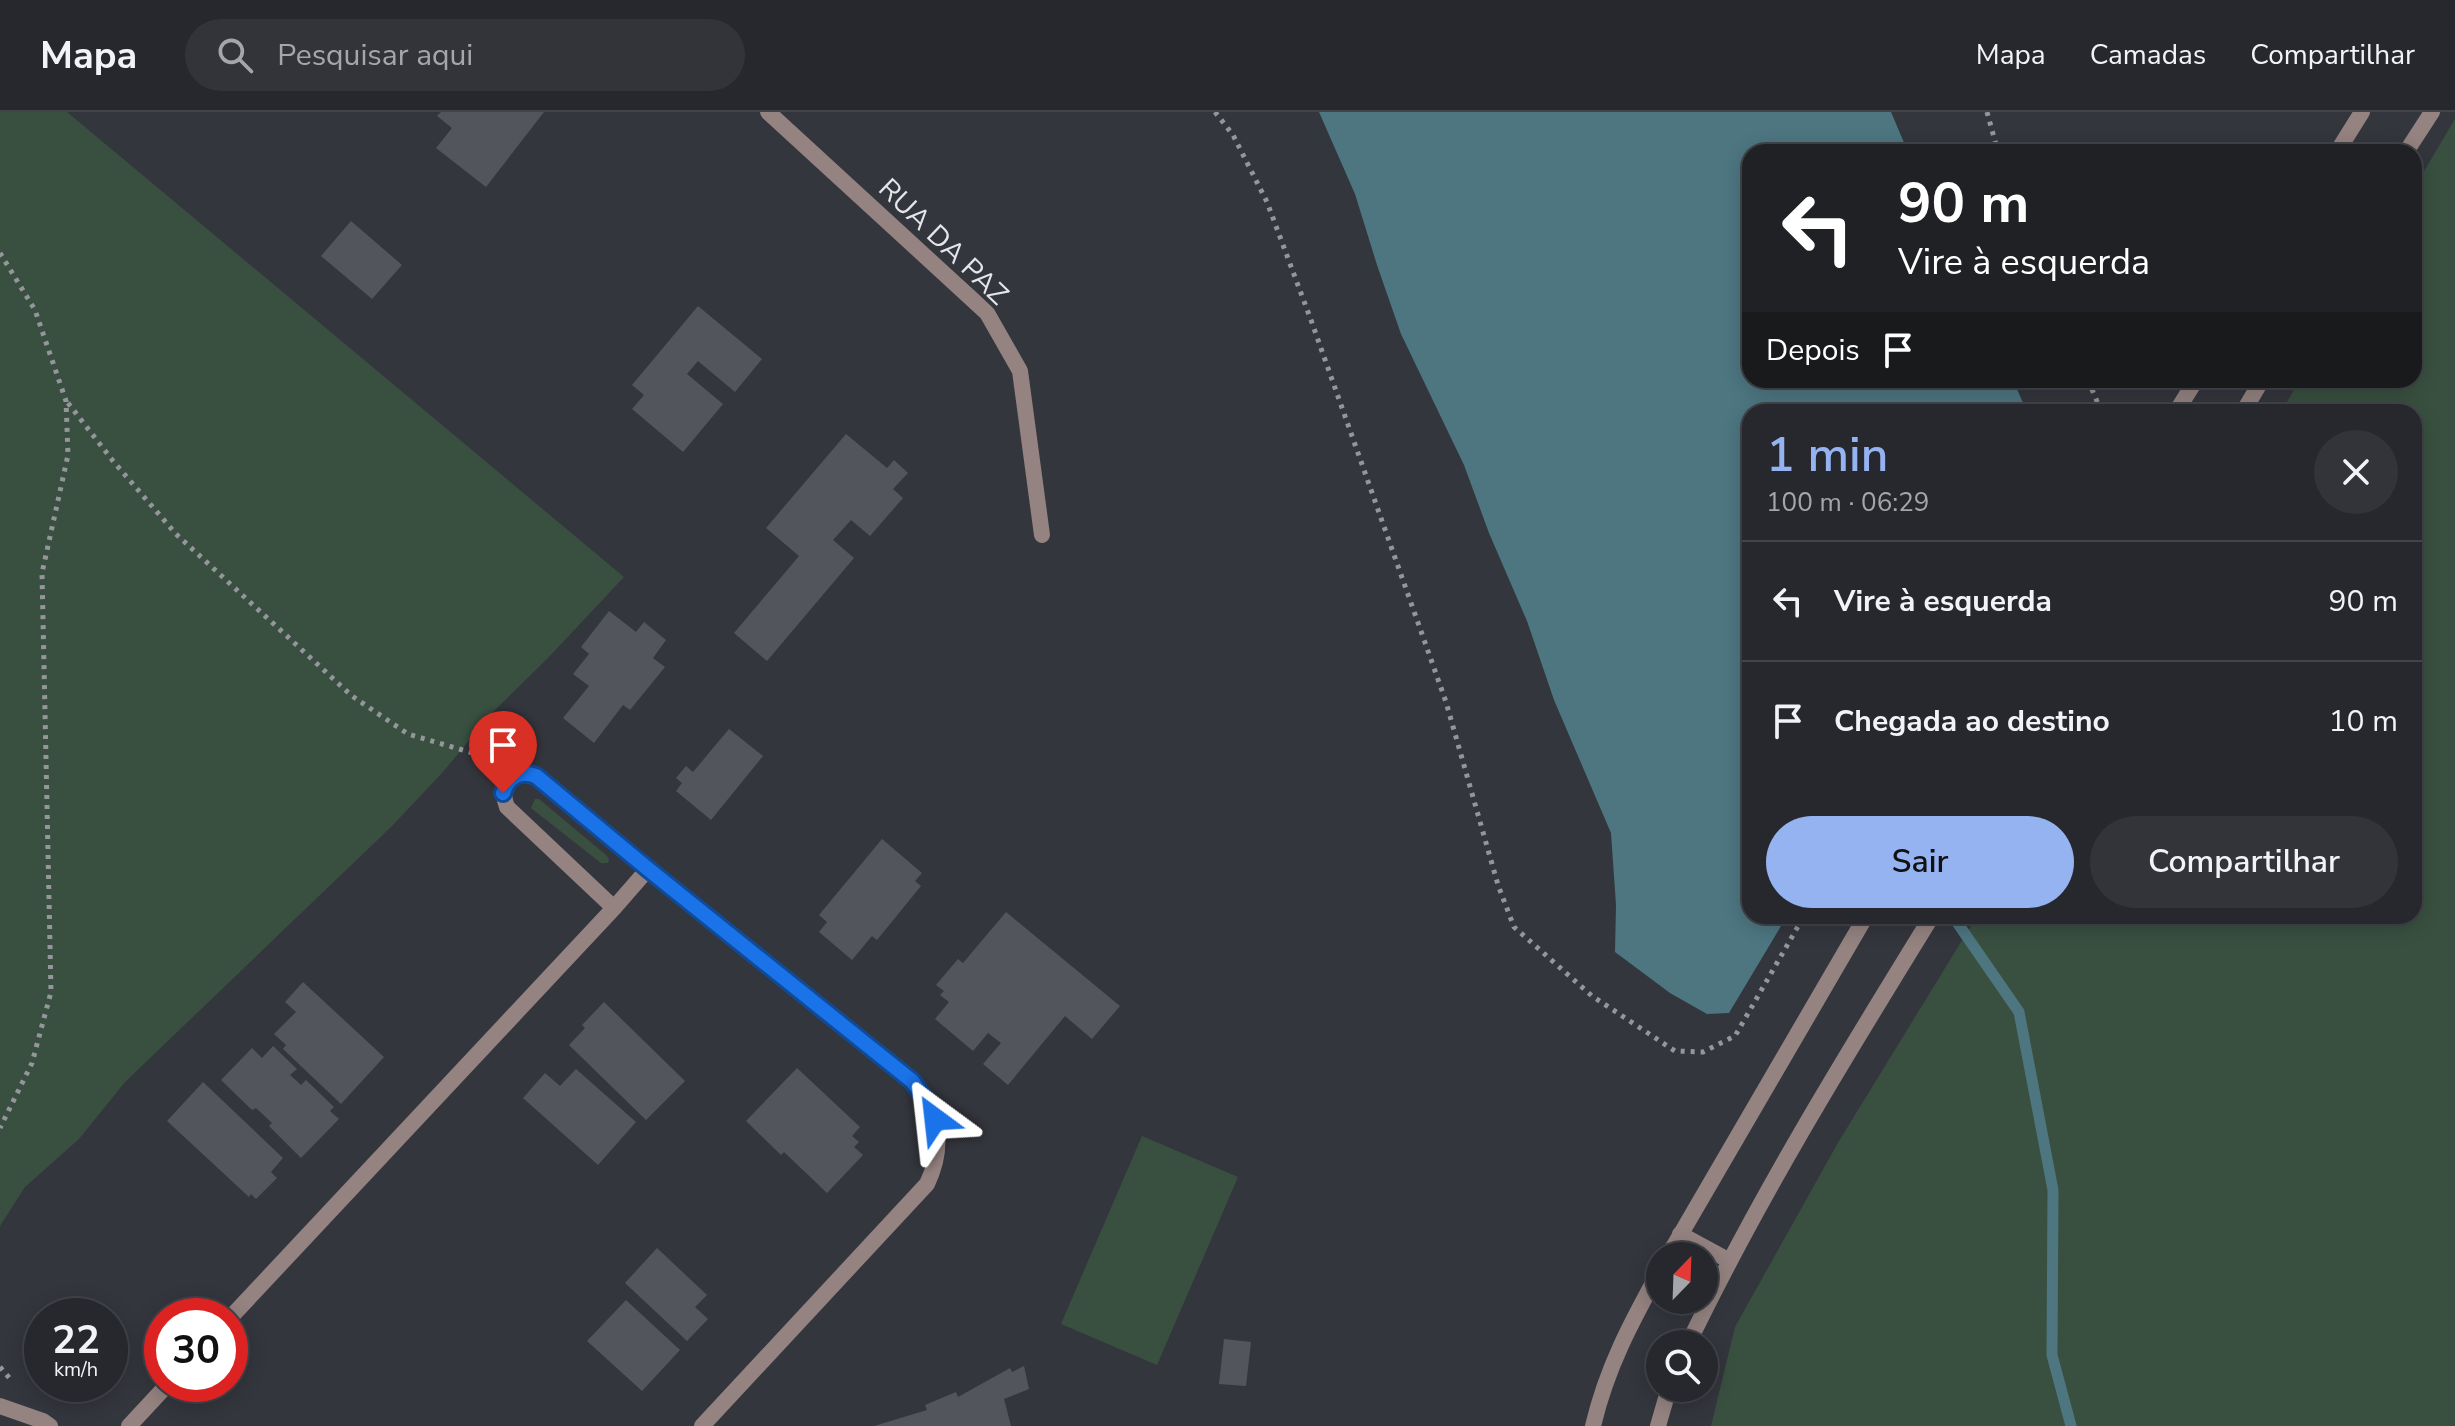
<!DOCTYPE html>
<html lang="pt">
<meta charset="utf-8">
<style>
body{margin:0;font-family:"Nunito Sans",sans-serif;background:#33343a;color:#f1f3f6;height:100vh;display:flex;flex-direction:column;font-size:30px;white-space:nowrap}
*{box-sizing:border-box;margin:0}
p{font-size:26px;color:#a4a6aa}
.icon{flex:none;width:44px;height:44px;fill:none;stroke:currentColor;stroke-width:2;stroke-linecap:round;stroke-linejoin:round}
.map{position:relative;flex:1;overflow:hidden}
.sheet{position:absolute;left:1742px;top:292px;width:680px;height:520px;display:flex;flex-direction:column;background:#27282e;border-radius:24px;box-shadow:0 4px 20px #0003,0 0 0 2px #43444a}
.sheet>*{flex:none}
.guide{position:absolute;left:1742px;top:32px;width:680px;height:244px;border-radius:24px;box-shadow:0 4px 20px #0003,0 0 0 2px #43444a;background:#202124;color:#fff;overflow:hidden}
.needle{width:52px;rotate:23deg}
.tools{position:absolute;left:1646px;top:1130px;display:grid;gap:16px}
.tools a{display:grid;place-items:center;width:72px;height:72px;border-radius:50%;background:#27282e;box-shadow:0 4px 20px #0003,0 0 0 2px #43444a;font-size:40px}
.speed{position:absolute;left:24px;top:1186px;display:flex;gap:16px;font-size:40px;font-weight:700;text-align:center}
.speed>*{display:grid;place-content:center;width:104px;height:104px;border-radius:50%;background:#27282e;box-shadow:0 4px 20px #0003,0 0 0 2px #43444a;line-height:1}
.speed small{font-size:20px;font-weight:400}
.speed .limit{border:12px solid #d22;background:#fff;color:#111}
.pin{position:absolute;display:grid;place-items:center;width:68px;height:68px;color:#fff;margin:-82px -34px;border-radius:50% 50% 50% 0;rotate:-45deg;box-shadow:0 0 8px #0007}
.pin .icon{rotate:45deg}
.me{position:absolute;width:88px;margin:-44px;rotate:330deg;stroke-linejoin:round;filter:drop-shadow(0 0 6px #0008)}
.turn{display:flex;align-items:center;gap:28px;height:168px;padding:0 24px;font-size:36px}
.turn .icon{width:104px;height:104px;stroke-width:2.5}
.turn b{display:block;font-size:56px;line-height:68px}
.then{display:flex;align-items:center;height:76px;padding:0 24px;background:#0003;gap:16px;font-size:30px}
.round{display:grid;place-items:center;flex:none;width:84px;height:84px;border-radius:42px;background:#33343a}
.overview{display:flex;align-items:center;justify-content:space-between;height:136px;padding:0 24px}
h1{font-size:48px;font-weight:600;line-height:60px;color:#95b2f1}
.action{display:flex;gap:16px;margin-top:auto;padding:16px 24px}
.action a{flex:1;height:92px;border-radius:48px;background:#95b2f1;color:#111;font-size:32px;font-weight:600;line-height:92px;text-align:center}
.action a+a{background:#33343a;color:#f1f3f6}
ul{padding:0;list-style:none}
li{display:flex;align-items:center;gap:24px;height:120px;padding:0 24px;border-top:2px solid #43444a}
li div{flex:1}
li b{display:block;font-size:30px}
li em{font-style:normal}
header{display:flex;align-items:center;gap:48px;box-sizing:border-box;height:112px;padding:0 40px;background:#27282e;border-bottom:2px solid #43444a}
header strong{font-size:38px}
nav{display:flex;gap:44px;margin-inline-start:auto;font-size:28px}
.search{width:560px;height:72px;background:#33343a;display:flex;align-items:center;gap:20px;box-sizing:border-box;padding:0 28px;border-radius:44px;color:#a4a6aa;font-size:30px}
.map>svg:first-child{display:block}
.green{fill:#395040}
.water{fill:#4d7681}
.lines{fill:none;stroke-linecap:round;stroke-linejoin:round}
.stream{stroke:#4d7681;stroke-width:11}
.building{fill:#53555d}
.path{stroke:#95969c;stroke-width:5;stroke-dasharray:4 6;stroke-linecap:butt}
.minor{stroke:#948380;stroke-width:16}
.route-casing{stroke:#114b97;stroke-width:20}
.route{stroke:#1a73e8;stroke-width:14}
.labels{text-anchor:middle;stroke-width:8;stroke-linejoin:round;paint-order:stroke}
.street-label{font-size:28px;fill:#e5e6eb;stroke:#34363d}
</style>
<header>
<strong>Mapa</strong>
<div class="search"><svg class="icon" aria-label="search" viewBox="0 0 24 24"><circle cx="10" cy="10" r="6"/><path d="M15 15l6 6"/></svg>Pesquisar aqui</div>
<nav><a>Mapa</a><a>Camadas</a><a>Compartilhar</a></nav>
</header>
<div class="map">
<svg width="2455" height="1314" viewBox="0 0 2455 1314">
<rect width="100%" height="100%" fill="#34363d"/>
<path class="green" d="M0,0H67L624,465L547,547L492,601L443,660L391,715L125,970L79,1027L25,1075L0,1114Z
M2455,7V1314H1711L1735,1215L1839,1029L1977,804H2414V300H2281L2300,268H2414V76Z
M535,687H539L606,743L609,747L608,751H601L531,696Z
M1142,1024L1238,1065L1157,1253L1061,1212Z"/>
<path class="water" d="M1319,0H1891L1908,40H1750V268H2013L2027,300H1750V804H1787L1729,901L1707,902L1670,881L1615,840L1616,793L1611,721L1554,588L1527,509L1489,421L1464,353L1401,222L1377,153L1355,82Z"/>
<g class="lines">
<path class="stream" d="M1954,806L2019,900L2053,1078L2052,1243L2071,1314"/>
</g>
<path class="building" d="M441,0H544L486,75L436,36L452,16L437,4Z
M351,109L402,153L372,187L321,144Z
M698,194L762,247L735,280L698,249L687,262L723,292L683,340L632,297L644,283L632,273Z
M846,322L887,356L894,348L908,361L893,377L903,386L870,424L851,408L833,428L854,446L767,549L734,521L799,444L766,416Z
M609,499L636,520L644,510L666,528L653,546L665,555L630,598L623,593L594,631L563,606L589,574L573,562L589,542L581,535Z
M729,617L763,644L711,708L676,679L682,671L676,666L686,654L693,660Z
M882,727L922,761L915,769L921,774L877,828L872,824L852,848L819,820L827,810L819,803Z
M1006,800L1120,894L1092,927L1065,904L1008,973L983,952L1001,931L988,921L973,939L935,907L949,890L940,883L944,879L936,873L958,847L963,851Z
M303,870L384,945L341,992L283,937L286,933L274,922L296,900L285,890Z
M604,890L685,969L646,1008L569,933L585,916L582,913Z
M273,934L297,957L290,963L301,973L306,968L334,995L330,999L339,1007L301,1046L269,1014L272,1011L256,996L252,998L221,968L252,936L262,946Z
M797,956L860,1015L852,1024L859,1030L854,1035L863,1043L827,1081L784,1040L781,1043L746,1009Z
M576,957L636,1010L598,1053L523,986L545,961L560,974Z
M203,970L283,1046L271,1060L277,1066L256,1087L251,1082L249,1085L167,1009Z
M657,1136L707,1183L695,1195L708,1207L687,1229L625,1171Z
M626,1188L680,1238L642,1279L587,1229Z
M1224,1227L1251,1230L1246,1274L1219,1272Z
M1024,1254L1029,1277L1004,1287L1011,1314H874L927,1298L925,1293L956,1280L958,1285L1010,1256L1012,1260Z"/>
<g class="lines">
<path class="path" d="M1215,0L1233,23L1267,90L1311,208L1446,590L1498,773L1514,815L1592,884L1675,939L1703,940L1735,924L1804,804
M1987,0L1998,40
M0,141L35,198L66,289L68,343L42,461L51,880L32,951L0,1016
M2088,268L2099,294L2096,300
M68,291L113,349L176,422L352,584L408,622L483,644
M0,1255L12,1269"/>
<path class="minor" d="M768,0L987,201L1020,259L1042,423
M2337,40L2362,0
M2406,40L2432,0
M2176,300L2196,268
M2243,300L2262,268
M614,796L507,695C498,672 513,656 536,664L648,757L912,969C938,1002 946,1032 927,1072L702,1314
M1680,1122L1728,1148
M1668,1144L1866,804
M230,1206L614,796L648,757
M1688,1232C1760,1083 1845,945 1932,804
M0,1294L43,1309L50,1314
M129,1314L168,1272
M1593,1314C1607,1255 1631,1211 1660,1158
M1658,1314L1669,1276"/>
</g>
<g class="lines">
<defs>
<path id="route" d="M503,681C508,665 520,658 536,664L648,757L912,969L926,988L935,1007"/>
</defs>
<use href="#route" class="route-casing"/>
<use href="#route" class="route"/>
</g>
<g class="labels">
<g class="street-label">
<text transform="translate(944 129) rotate(44)" y="10">RUA DA PAZ</text>
</g>
</g>
</svg>
<div class="tools">
<a><svg class="needle" viewBox="-14 -14 28 28"><path d="M0-13l5 13h-10z" fill="#e53935"/><path d="M0 13l5-13h-10z" fill="#a4a6aa"/></svg></a>
<a><svg class="icon" aria-label="search" viewBox="0 0 24 24"><circle cx="10" cy="10" r="6"/><path d="M15 15l6 6"/></svg></a>
</div>
<div class="speed"><div>22<small>km/h</small></div><div class="limit">30</div></div>
<div class="pin" style="left:503px;top:681px;background:#d93025"><svg class="icon" aria-label="arrive" viewBox="0 0 24 24"><path d="M6 21V4h12l-3 4 3 4H6"/></svg></div>
<svg class="me" style="left:935px;top:1007px" viewBox="-20 -20 40 40"><path d="M0-17L14 15 0 8-14 15z" fill="#1a73e8" stroke="#fff" stroke-width="4"/></svg>
<div class="guide">
<div class="turn"><svg class="icon" aria-label="left" viewBox="0 0 24 24"><path d="M17 20v-9H6M10 6l-5 5 5 5"/></svg><div><b>90 m</b>Vire à esquerda</div></div>
<div class="then">Depois<svg class="icon" aria-label="arrive" viewBox="0 0 24 24"><path d="M6 21V4h12l-3 4 3 4H6"/></svg></div>
</div>
<section class="sheet">
<div class="overview"><div><h1>1 min</h1><p>100 m · 06:29</p></div><a class="round"><svg class="icon" aria-label="close" viewBox="0 0 24 24"><path d="M6 6l12 12M18 6L6 18"/></svg></a></div>
<ul>
<li><svg class="icon" aria-label="left" viewBox="0 0 24 24"><path d="M17 20v-9H6M10 6l-5 5 5 5"/></svg><div><b>Vire à esquerda</b></div><em>90 m</em></li>
<li><svg class="icon" aria-label="arrive" viewBox="0 0 24 24"><path d="M6 21V4h12l-3 4 3 4H6"/></svg><div><b>Chegada ao destino</b></div><em>10 m</em></li>
</ul>
<div class="action"><a>Sair</a><a>Compartilhar</a></div>
</section>
</div>
